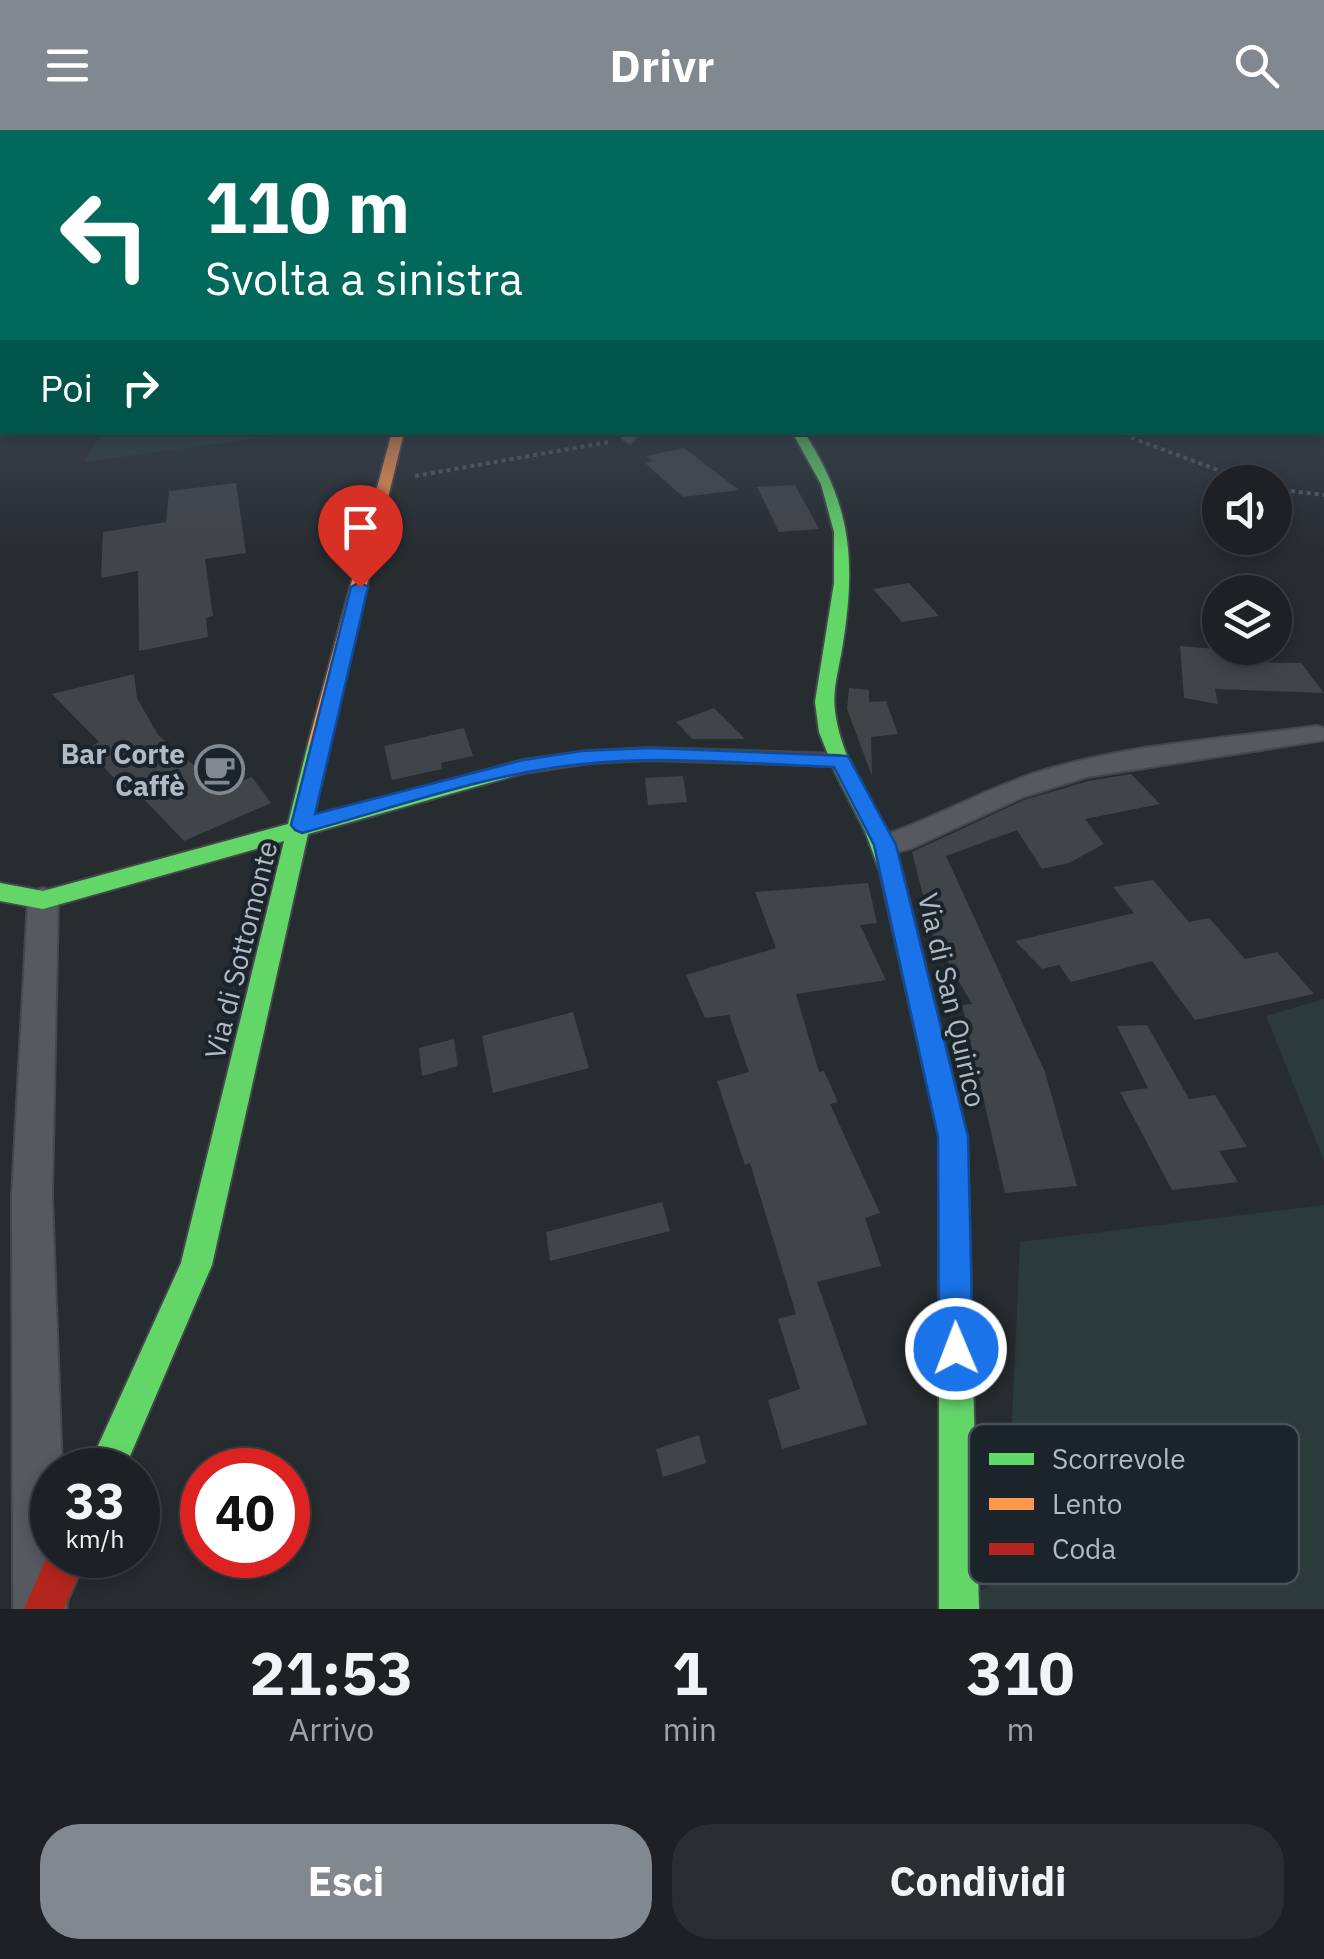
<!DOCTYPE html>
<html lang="it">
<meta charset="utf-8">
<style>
body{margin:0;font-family:"IBM Plex Sans",sans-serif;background:#2a2e32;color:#f1f3f6;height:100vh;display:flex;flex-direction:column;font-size:38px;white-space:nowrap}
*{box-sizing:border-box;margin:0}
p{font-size:32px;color:#a0a3a7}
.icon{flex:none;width:55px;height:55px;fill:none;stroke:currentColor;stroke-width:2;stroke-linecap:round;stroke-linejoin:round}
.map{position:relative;height:1479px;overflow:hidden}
.panel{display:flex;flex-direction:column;background:#1d2125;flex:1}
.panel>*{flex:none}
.hud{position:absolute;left:0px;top:0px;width:1325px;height:305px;box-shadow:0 5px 15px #0003,0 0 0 2px #3b3e42;background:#00695c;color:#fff;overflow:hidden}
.buttons{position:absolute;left:1202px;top:335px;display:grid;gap:20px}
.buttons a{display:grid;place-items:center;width:90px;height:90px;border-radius:50%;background:#1d2125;box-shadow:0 5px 15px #0003,0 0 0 2px #3b3e42;font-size:50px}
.speed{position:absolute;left:30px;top:1318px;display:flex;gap:20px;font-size:50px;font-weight:700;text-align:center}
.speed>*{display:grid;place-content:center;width:130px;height:130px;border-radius:50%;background:#1d2125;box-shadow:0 5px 15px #0003,0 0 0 2px #3b3e42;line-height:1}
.speed small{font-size:25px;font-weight:400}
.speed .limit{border:15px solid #d22;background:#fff;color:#111}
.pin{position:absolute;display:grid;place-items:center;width:85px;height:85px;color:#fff;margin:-102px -42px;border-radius:50% 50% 50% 0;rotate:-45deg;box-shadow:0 0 10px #0007}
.pin .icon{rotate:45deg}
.me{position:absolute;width:110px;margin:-55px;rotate:359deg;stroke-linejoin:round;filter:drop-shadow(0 0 8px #0008)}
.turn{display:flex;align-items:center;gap:35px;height:210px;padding:0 40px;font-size:45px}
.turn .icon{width:130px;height:130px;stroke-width:2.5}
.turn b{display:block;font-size:70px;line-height:85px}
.then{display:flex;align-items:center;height:95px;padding:0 40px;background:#0003;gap:20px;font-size:38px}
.eta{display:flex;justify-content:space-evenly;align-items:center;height:170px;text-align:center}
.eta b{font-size:60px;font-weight:700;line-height:70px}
.cta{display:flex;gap:20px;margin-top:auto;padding:20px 40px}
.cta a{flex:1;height:115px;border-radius:40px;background:#81888f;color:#fff;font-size:40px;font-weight:700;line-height:115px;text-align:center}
.cta a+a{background:#2a2e32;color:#f1f3f6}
header{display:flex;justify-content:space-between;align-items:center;height:130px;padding:0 40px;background:#81888f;color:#fff;font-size:45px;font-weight:700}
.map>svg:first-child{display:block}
.green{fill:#2a3b3a}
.building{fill:#404549}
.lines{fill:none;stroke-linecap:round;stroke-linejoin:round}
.street-casing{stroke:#44484c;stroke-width:4}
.fast-casing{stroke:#44484c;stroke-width:4}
.slow-casing{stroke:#44484c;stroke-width:4}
.jam-casing{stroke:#44484c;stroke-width:4}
.path{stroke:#565b5e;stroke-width:4;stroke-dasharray:4 4;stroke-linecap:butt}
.street{fill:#565a60;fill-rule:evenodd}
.fast{fill:#63d668;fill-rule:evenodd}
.slow{fill:#ff974d;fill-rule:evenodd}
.jam{fill:#b3261e;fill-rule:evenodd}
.route{fill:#1a73e8;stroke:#114b97;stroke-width:2.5}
.labels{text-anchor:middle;stroke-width:8;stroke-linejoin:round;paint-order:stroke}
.poi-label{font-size:28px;font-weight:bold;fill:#b1b9c2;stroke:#1b232b;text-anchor:end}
.street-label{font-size:28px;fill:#b1b9c2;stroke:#1b232b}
.key{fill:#1b232b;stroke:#485058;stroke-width:2.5}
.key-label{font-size:28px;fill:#b1b9c2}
</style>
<header><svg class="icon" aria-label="menu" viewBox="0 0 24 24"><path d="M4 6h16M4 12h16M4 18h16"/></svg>Drivr<svg class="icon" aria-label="search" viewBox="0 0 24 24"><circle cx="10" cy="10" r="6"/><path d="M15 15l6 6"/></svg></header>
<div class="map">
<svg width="1324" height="1479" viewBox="0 0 1324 1479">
<rect width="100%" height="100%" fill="#272c31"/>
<path class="green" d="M101,303V302L296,303L84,332Z
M1324,869V1031L1266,886Z
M1324,1075V1479H960V1471L1005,1448L1020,1112Z"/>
<path class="building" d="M684,318L739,360L683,367L645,333L653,331L646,326Z
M236,353L246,423L205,429L213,486L206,488L208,507L139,521L138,441L101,448L103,402L166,392L169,361Z
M795,355L819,399L779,402L757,357Z
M909,453L939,486L902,492L873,459Z
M1180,516L1239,521L1245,532L1301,533L1324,563L1215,559L1218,574L1184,568Z
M134,544L137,568L158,605L222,659L252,647L271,673L184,711L137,662L132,665L111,645L87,619L99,612L52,564Z
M849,558L869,560V572L886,571L898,604L871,607L872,646L847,579Z
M714,578L745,609H692L676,592Z
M464,598L473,626L441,633L442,639L392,650L384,616Z
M1131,644L1160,674L1085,689L1104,714L1069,733L1042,739L1017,700L946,726L1045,942L1077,1056L1005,1063L962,875L972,874L934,808L912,722L1024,670L1088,651Z
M683,646L687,672L648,675L645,648Z
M1153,750L1189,792L1209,788L1245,829L1277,822L1314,864L1195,890L1152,831L1071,852L1059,835L1042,839L1015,811L1134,783L1113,757Z
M868,753L877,793L860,795L886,850L796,864L819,942L824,941L838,972L830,974L880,1083L865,1088L881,1136L817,1152L867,1294L782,1319L768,1270L800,1259L778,1189L796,1184L750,1033L745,1035L717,951L749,942L729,885L705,888L686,845L776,818L755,762Z
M573,882L589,938L493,963L482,906Z
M1147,895L1189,969L1215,965L1247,1017L1219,1021L1238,1052L1172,1060L1120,962L1148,958L1117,896Z
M454,909L458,936L422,946L419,918Z
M662,1072L670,1101L550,1131L546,1102Z
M699,1305L706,1333L663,1347L656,1319Z"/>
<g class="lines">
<defs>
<path id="street" d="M626,302H642L630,313L622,308Z
M1317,596L1324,598V610L1087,647L1023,667L912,718L885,725L875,722L870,715L875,708C931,691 981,660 1038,642C1128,614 1224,609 1317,596Z
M43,758L54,762L58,770L52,1065L62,1340H52V1425H65L67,1479H13L12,1065L28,770L32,762Z"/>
<path id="fast" d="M792,302H804C851,375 856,429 843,513C840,535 832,558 835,581C842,639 885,687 902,742L891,750L880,742L865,701L835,642L819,602L815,572L834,453V402L821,354Z
M318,608L328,614L311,688L523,630L590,621L600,627L590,633L524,643L308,704L212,1135L124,1340H87L181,1133L284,711L43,779L0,771V753L43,761L288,694L308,614Z
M956,1227L968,1232L973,1244L979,1479H939V1244L944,1232Z"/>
<path id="slow" d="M392,302H404L328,614L318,620L308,614Z"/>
<path id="jam" d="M649,618L840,624L850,630L840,636L649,630L590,633L580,627L590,621Z
M891,734L902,742L967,1007L973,1244L968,1256L956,1261L944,1256L939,1244V1007L880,742Z
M52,1415V1425H87L64,1479H24Z"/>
</defs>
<use href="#street" class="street-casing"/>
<use href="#fast" class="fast-casing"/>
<use href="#slow" class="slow-casing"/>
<use href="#jam" class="jam-casing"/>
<path class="path" d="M1116,302L1250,352
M415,346L609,312
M1275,359L1324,365"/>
<use href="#street" class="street"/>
<use href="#fast" class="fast"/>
<use href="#slow" class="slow"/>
<use href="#jam" class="jam"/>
</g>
<linearGradient id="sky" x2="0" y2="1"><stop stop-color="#15181b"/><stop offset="0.51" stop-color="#414b5a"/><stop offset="1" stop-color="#414b5a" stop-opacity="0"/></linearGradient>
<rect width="1324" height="424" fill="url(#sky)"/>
<path class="route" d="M360,452L368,457L315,684L523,630L582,621L649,618L848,626L896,715L968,1007L973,1219L968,1231L956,1236L944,1231L939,1219L938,1007L874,715L834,637C751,634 666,625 583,634C488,643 394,678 302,703L295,700L291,695L351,457Z"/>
<defs>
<symbol id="cafe-ring" viewBox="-11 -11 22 22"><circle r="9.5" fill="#1b232b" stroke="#81888f" stroke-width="1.5"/><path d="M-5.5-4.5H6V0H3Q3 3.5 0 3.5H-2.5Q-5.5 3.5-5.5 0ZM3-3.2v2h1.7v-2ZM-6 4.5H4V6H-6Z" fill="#81888f"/></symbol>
</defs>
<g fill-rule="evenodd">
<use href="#cafe-ring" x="192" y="612" width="55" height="55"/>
</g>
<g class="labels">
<g class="poi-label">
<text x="185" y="634">Bar Corte<tspan x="185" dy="32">Caffè</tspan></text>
</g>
<g class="street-label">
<text transform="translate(241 820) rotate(-76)" y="10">Via di Sottomonte</text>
<text transform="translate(952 870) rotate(77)" y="10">Via di San Quirico</text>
</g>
</g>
<rect x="969" y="1294" width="330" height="160" rx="15" class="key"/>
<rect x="989" y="1323" width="45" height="12" fill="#63d668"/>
<rect x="989" y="1368" width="45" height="12" fill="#ff974d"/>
<rect x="989" y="1413" width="45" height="12" fill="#b3261e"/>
<g class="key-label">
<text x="1052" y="1339">Scorrevole</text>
<text x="1052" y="1384">Lento</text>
<text x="1052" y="1429">Coda</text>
</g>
</svg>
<div class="buttons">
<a><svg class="icon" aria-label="sound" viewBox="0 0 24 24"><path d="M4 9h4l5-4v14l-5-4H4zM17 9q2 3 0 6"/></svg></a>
<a><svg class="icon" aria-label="layers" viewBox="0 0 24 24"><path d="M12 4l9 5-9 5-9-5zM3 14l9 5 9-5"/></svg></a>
</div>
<div class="speed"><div>33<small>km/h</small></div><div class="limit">40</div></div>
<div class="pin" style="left:360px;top:457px;background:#d93025"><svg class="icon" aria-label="arrive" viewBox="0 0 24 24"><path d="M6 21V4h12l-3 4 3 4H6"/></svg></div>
<svg class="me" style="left:956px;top:1219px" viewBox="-20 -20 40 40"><circle r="17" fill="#1a73e8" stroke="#fff" stroke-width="3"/><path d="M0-11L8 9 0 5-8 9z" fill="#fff"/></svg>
<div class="hud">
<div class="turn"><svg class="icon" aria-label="left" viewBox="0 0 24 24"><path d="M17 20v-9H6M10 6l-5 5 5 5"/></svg><div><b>110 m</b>Svolta a sinistra</div></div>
<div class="then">Poi<svg class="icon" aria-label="right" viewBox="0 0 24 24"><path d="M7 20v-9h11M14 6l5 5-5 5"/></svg></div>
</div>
</div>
<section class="panel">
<div class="eta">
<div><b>21:53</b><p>Arrivo</p></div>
<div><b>1</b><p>min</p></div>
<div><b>310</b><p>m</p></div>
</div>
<div class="cta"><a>Esci</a><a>Condividi</a></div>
</section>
